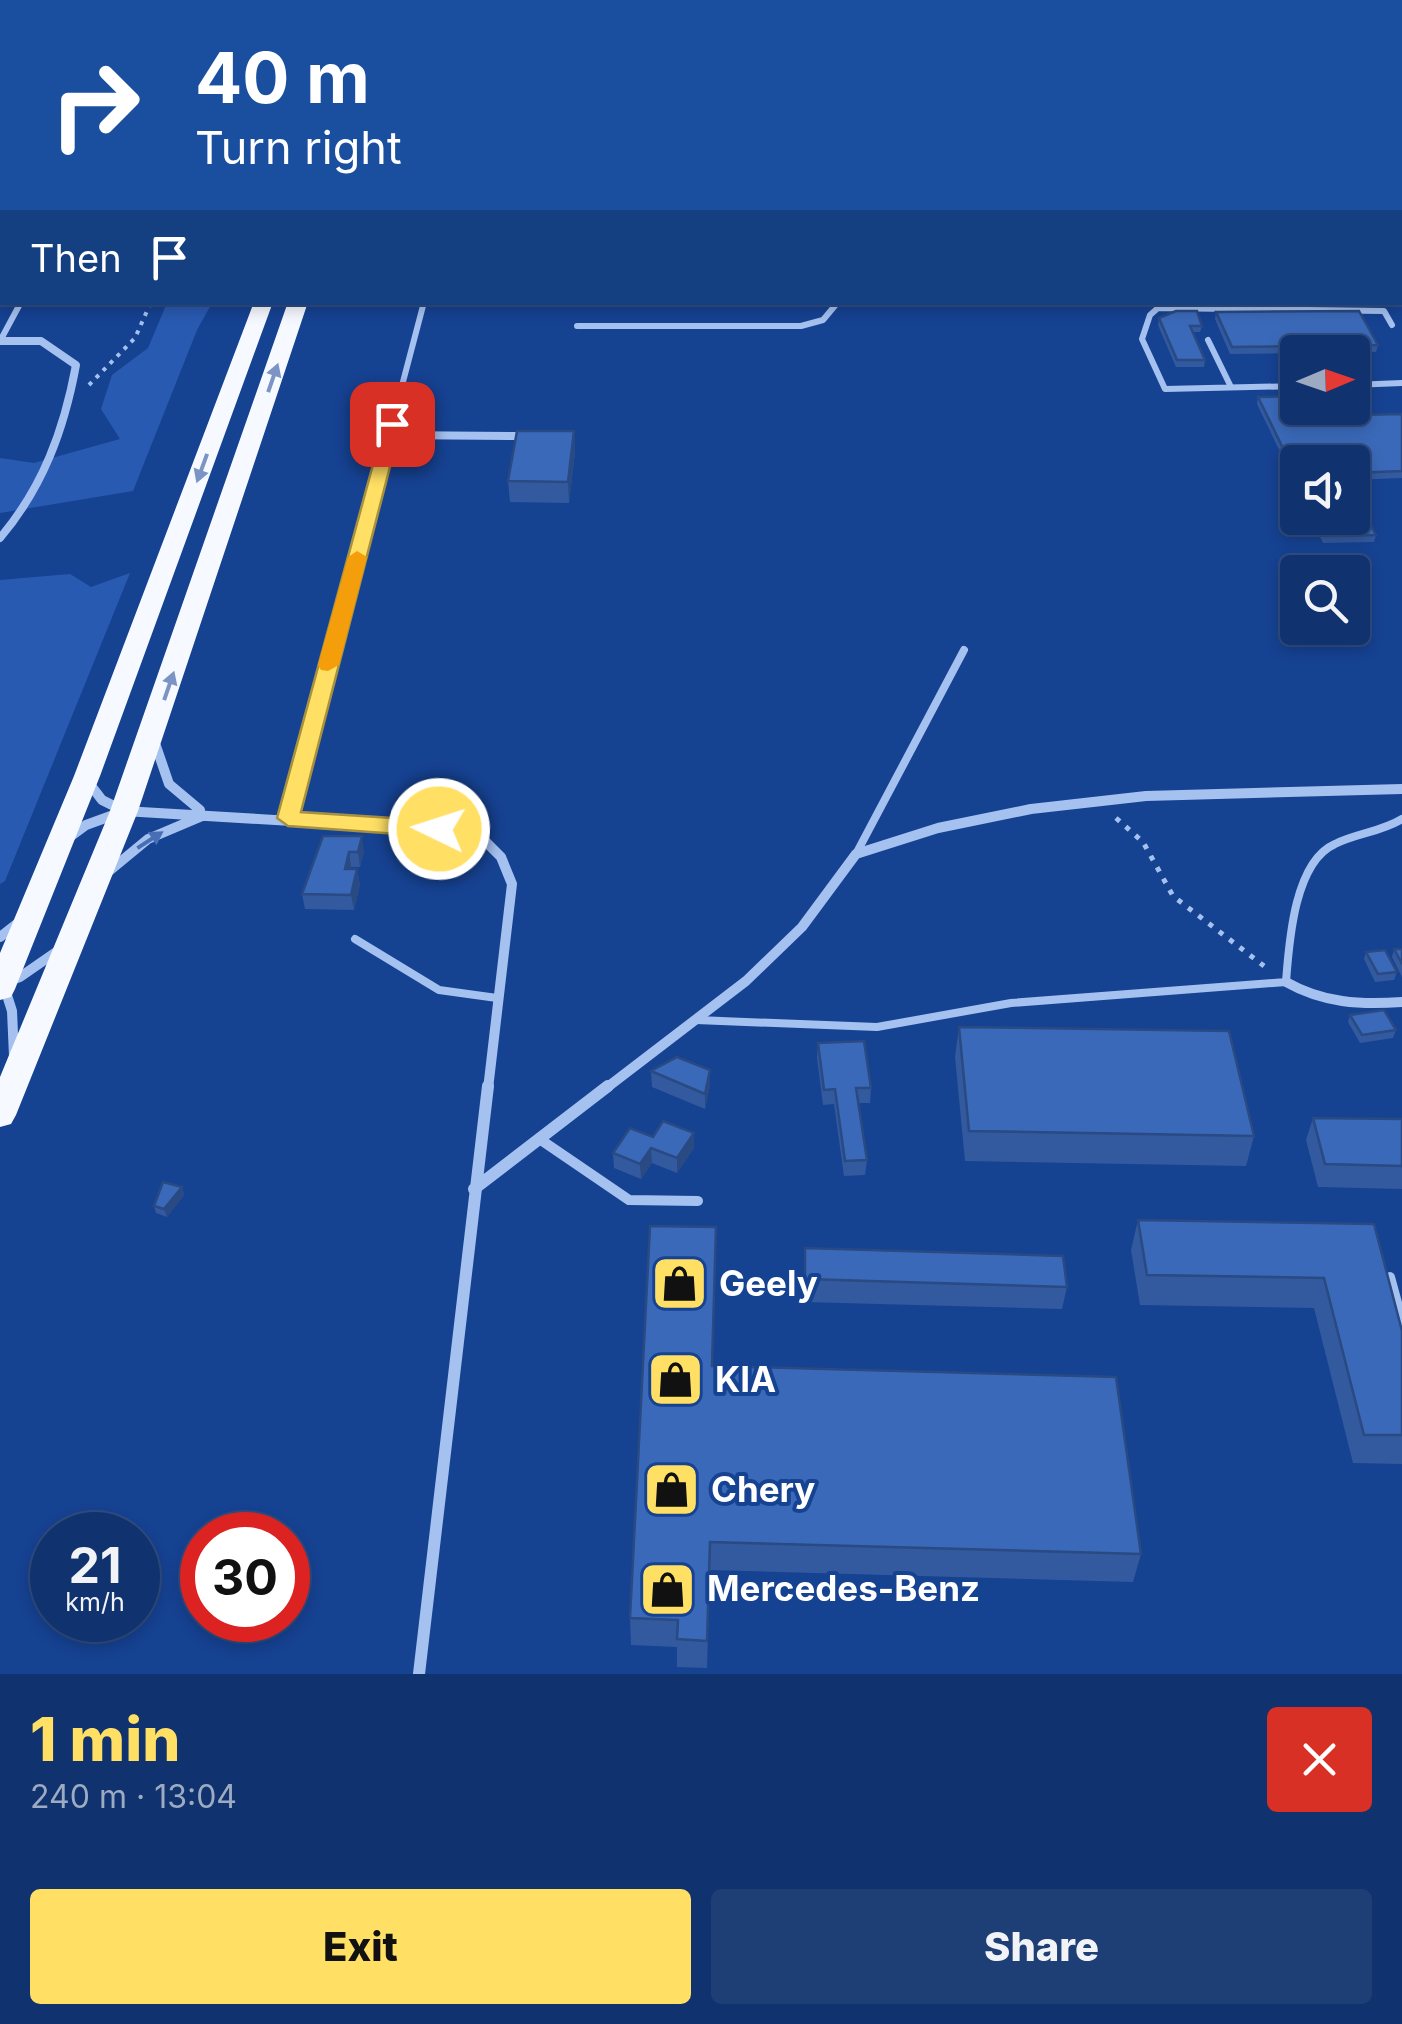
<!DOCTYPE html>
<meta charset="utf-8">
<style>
body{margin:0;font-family:Inter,sans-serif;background:#1e3e76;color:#f1f3f6;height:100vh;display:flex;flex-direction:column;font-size:38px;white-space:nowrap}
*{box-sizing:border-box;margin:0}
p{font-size:32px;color:#9caac2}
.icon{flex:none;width:55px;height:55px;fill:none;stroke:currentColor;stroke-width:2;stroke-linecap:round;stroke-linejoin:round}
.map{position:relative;height:1674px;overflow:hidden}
.panel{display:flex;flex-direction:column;background:#10326e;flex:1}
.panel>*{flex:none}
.hud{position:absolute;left:0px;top:0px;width:1402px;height:305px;box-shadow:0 5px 15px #0003,0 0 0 2px #304d81;background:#1a4fa0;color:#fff;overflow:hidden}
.needle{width:65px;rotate:88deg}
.fabs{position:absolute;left:1280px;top:335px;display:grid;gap:20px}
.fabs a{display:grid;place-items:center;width:90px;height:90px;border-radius:10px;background:#10326e;box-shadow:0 5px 15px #0003,0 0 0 2px #304d81;font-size:50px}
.speed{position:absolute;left:30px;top:1512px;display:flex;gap:20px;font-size:50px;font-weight:700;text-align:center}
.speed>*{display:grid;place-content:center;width:130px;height:130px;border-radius:50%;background:#10326e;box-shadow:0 5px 15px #0003,0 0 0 2px #304d81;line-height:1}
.speed small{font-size:25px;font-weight:400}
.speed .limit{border:15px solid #d22;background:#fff;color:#111}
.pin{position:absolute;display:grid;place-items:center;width:85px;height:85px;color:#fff;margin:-42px;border-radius:20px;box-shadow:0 5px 15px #0006}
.me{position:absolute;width:110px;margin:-55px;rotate:274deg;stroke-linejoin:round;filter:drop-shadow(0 0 8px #0008)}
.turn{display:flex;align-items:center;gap:35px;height:210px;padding:0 30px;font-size:45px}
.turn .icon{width:130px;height:130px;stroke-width:2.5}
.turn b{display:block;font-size:70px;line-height:85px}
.then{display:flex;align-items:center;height:95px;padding:0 30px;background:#0003;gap:20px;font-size:38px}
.round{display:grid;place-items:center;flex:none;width:105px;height:105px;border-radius:10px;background:#1e3e76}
.overview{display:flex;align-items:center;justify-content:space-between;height:170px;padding:0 30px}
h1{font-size:60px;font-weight:800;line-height:75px;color:#ffdf64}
.action{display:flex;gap:20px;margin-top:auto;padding:20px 30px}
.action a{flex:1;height:115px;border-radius:10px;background:#ffdf64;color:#111;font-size:40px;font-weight:800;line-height:115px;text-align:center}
.action a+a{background:#1e3e76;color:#f1f3f6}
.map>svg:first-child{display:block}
.green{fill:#295ab1}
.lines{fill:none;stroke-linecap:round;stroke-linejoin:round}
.path-far2{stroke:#a5c1f0;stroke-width:2.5;stroke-dasharray:2.5 5;stroke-linecap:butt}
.path-far1{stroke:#a5c1f0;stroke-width:4;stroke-dasharray:4 6;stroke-linecap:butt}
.path{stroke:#a5c1f0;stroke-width:5;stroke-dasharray:5 8;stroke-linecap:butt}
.service-far3{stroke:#a5c1f0;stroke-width:5}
.service-far2{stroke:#a5c1f0;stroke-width:6}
.service-far1{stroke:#a5c1f0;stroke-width:8}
.service{stroke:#a5c1f0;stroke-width:10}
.minor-far2{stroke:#a5c1f0;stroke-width:8}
.minor-far1{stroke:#a5c1f0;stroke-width:10}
.minor{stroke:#a5c1f0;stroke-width:12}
.trunk{fill:#f6f9ff;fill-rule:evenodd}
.wall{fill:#335a9f}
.shaded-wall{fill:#294a82}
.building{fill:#3b69b9;stroke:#294a82;stroke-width:2.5}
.oneway{fill:#7b94c3}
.oneway2{fill:#486eb3}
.route{fill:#ffdf64;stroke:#a69141;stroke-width:2.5}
.slow{fill:#f59e0b}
.labels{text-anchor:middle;stroke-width:8;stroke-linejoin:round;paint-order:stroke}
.near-poi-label{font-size:35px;font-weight:bold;fill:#fff;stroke:#164292;text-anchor:start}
</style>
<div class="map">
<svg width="1402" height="1674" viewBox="0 0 1402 1674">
<rect width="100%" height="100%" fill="#164292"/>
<path class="green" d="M167,303H212L197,330L133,491L0,513V458L34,463L120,439L101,409L112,375L148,348Z
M130,573L5,881L0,884V580L70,574L91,587Z"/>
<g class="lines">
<path class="path-far2" d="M1115,0L1125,2
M665,2L669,0"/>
<path class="path-far1" d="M89,385L135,338L151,302"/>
<path class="path" d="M1116,818L1143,842L1173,896L1264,966"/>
<path class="service-far3" d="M1375,0L1379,2"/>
<path class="service-far2" d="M577,326H801L823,320L838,302
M1208,340L1231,387
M0,341L21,302
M1352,385L1402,383
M1298,386L1165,389L1142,339L1150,315L1158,308L1384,311L1392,325
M389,435L424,302"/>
<path class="service-far1" d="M856,854L964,650
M355,939L439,990L497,998
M696,1020L877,1027L1011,1003L1286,982C1289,943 1294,862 1335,844C1357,833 1381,832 1402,819"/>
<path class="service" d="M541,1140L629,1200L698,1201
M1390,1277L1402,1321"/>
<path class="minor-far2" d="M0,341H41L76,365C64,430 43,487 0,538
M337,632L389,435L522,436"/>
<path class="minor-far1" d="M156,746L169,784L200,810
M89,783L102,800L124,811L476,832L501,857L512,884L488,1089
M288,818L338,630
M67,839L86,825L119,813
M108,872L148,839L200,817
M0,937L18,923
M1286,982C1323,1003 1360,1005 1402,1002
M0,984L20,977L59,950
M5,989L12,1011L14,1056
M605,1089L746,981L802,927L856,854L938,828L1031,809L1146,796L1402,789"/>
<path class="minor" d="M474,1189L608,1086
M419,1674L488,1086"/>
<path class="trunk" d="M254,302H273L100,776L15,989L11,997L0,1000V953L74,776Z
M288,302H308L138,811L16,1115L11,1124L0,1127V1077L110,811Z"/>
</g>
<path class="wall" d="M954,0H1090L1089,2Z
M0,178L2,184V244H0Z
M1216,312L1378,345L1376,352L1230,354L1215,319Z
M1159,318L1202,326L1200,332H1193L1205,360L1204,367H1176L1158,325Z
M1258,397L1315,416L1402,414V478L1352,480V462H1298V489L1257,404Z
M574,431L575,452L569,503L510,502L508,481Z
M1311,518H1352L1376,535L1374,542L1323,543Z
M323,836L364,852L360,867H351V869H357L360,885L354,910L305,909L302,894Z
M1394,949H1402V977L1392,957Z
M1366,952L1397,972L1394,980L1375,982L1364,959Z
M1350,1015L1396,1030L1393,1038L1360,1043L1348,1022Z
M959,1027L1254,1136L1246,1166L965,1161L955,1057Z
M818,1043L871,1088L870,1103H858L867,1160L865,1175L844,1176L834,1104L823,1105L817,1058Z
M710,1070V1085L705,1109L652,1087L651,1071Z
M1313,1118L1402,1119V1189L1318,1187L1306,1140Z
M694,1133V1148L677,1173L652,1163L641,1179L614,1168L613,1153L653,1137Z
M182,1187L184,1195L167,1217L156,1213L154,1206Z
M1138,1220L1374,1224L1402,1331V1464L1353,1463L1314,1308L1140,1305L1131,1250Z
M805,1248L1067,1287L1062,1309L804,1302Z
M713,1366L1141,1554L1133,1582L710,1570L707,1668L677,1667V1647L631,1645L630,1618Z"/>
<path class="shaded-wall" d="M574,431L575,452L569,503L568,482Z
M362,836L364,852L360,867L358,852Z
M349,852L351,867L347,884L345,869Z
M357,869L360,885L354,910L351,895Z
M710,1070V1085L705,1109V1094Z
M694,1133V1148L677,1173V1158Z
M651,1148L652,1163L641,1179L640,1164Z
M182,1187L184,1195L167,1217L164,1209Z"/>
<path class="building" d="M2,184V219H0V188Z
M1176,311H1197L1202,326H1190L1205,360H1177L1159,318Z
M1359,311L1378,345L1232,347L1216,312Z
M1298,396V408H1311L1315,416L1402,414V471L1352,473V462H1298V479L1258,397Z
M517,431H574L568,482L508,481Z
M1352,489L1376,535L1325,536L1316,518H1352Z
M323,836H362L358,852H349L345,869H357L351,895L302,894Z
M1394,949H1402V964Z
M1385,950L1397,972L1378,974L1366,952Z
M1384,1010L1396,1030L1362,1035L1350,1015Z
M959,1027L1229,1031L1254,1136L969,1131Z
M864,1041L871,1088H856L867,1160L845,1161L835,1089L824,1090L818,1043Z
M677,1057L710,1070L705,1094L651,1071Z
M1313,1118L1402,1119V1166L1325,1164Z
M663,1121L694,1133L677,1158L651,1148L640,1164L613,1153L630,1128L653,1137Z
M163,1182L182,1187L164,1209L154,1206Z
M1138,1220L1374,1224L1402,1331V1435H1364L1324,1278L1147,1275Z
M650,1226L716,1227L712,1366L1116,1377L1141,1554L710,1542L707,1641L677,1639L678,1620L630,1618Z
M805,1248L1063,1256L1067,1287L805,1279Z"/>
<defs><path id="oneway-solid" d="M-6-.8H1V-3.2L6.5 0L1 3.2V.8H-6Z" transform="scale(2.5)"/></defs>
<g class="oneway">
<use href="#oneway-solid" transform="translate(273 378) rotate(-71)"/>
<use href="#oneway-solid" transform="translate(202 468) rotate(110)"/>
<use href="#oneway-solid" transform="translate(169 686) rotate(-71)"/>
</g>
<use class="oneway2" href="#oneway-solid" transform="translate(150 840) rotate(-33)"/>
<path class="route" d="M392,419L401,424L301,812L439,821L450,829L439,837L288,826L277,818L384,424Z"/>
<path class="slow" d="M357,551L367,557L339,665L328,671L321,670L318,665L348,557Z"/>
<defs>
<symbol id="shop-square" viewBox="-11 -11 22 22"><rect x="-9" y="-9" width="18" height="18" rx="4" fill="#ffdf64" stroke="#164292"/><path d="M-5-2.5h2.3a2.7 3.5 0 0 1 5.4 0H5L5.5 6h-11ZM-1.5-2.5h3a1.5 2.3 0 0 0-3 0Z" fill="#111"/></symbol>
</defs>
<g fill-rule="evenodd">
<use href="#shop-square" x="648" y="1252" width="63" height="63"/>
<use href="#shop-square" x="644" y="1348" width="63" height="63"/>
<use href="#shop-square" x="640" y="1458" width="63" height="63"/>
<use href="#shop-square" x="636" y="1558" width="63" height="63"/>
</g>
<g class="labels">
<g class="near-poi-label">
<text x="719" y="1296">Geely</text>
<text x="715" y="1392">KIA</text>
<text x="711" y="1502">Chery</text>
<text x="707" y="1601">Mercedes-Benz</text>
</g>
</g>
</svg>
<div class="fabs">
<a><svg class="needle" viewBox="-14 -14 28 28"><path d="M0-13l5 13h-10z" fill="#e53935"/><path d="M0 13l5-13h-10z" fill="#9caac2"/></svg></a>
<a><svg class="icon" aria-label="sound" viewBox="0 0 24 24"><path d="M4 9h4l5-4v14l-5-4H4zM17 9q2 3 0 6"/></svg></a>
<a><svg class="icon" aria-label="search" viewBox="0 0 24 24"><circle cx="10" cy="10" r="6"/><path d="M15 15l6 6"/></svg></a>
</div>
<div class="speed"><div>21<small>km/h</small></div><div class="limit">30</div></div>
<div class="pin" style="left:392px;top:424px;background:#d93025"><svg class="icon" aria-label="arrive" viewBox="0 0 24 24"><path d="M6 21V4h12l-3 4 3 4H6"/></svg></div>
<svg class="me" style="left:439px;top:829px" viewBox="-20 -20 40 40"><circle r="17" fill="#ffdf64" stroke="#fff" stroke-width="3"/><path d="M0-11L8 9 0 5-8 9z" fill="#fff"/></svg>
<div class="hud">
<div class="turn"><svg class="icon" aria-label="right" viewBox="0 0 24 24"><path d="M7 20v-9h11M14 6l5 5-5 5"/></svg><div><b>40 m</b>Turn right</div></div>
<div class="then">Then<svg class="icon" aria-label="arrive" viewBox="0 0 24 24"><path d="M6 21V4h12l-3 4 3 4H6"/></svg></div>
</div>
</div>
<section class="panel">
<div class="overview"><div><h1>1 min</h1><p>240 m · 13:04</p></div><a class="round" style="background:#d93025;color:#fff"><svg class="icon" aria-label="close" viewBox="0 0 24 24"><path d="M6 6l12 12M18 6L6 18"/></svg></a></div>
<div class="action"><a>Exit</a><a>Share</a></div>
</section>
